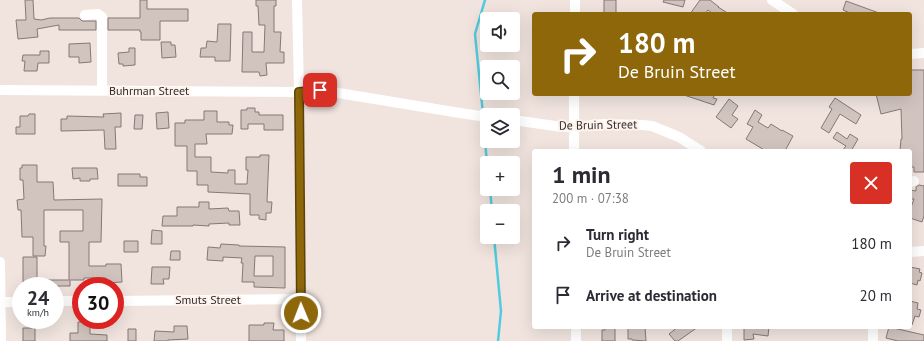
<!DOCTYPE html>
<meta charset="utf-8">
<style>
body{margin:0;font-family:"PT Sans",sans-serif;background:#f7f7f7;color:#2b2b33;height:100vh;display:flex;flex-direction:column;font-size:15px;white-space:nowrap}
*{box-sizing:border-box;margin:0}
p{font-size:13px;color:#7c7c81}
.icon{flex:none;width:22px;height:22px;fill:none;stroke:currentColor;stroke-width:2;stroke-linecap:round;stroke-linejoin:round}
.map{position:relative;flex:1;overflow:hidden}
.panel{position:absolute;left:532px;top:149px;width:380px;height:180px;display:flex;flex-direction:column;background:#fff;border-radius:4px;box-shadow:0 4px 16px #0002}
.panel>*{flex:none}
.hud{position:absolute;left:532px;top:12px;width:380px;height:84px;border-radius:4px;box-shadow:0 4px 16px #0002;background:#8d670a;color:#fff;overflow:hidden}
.controls{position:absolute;left:480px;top:12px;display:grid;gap:8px}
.controls a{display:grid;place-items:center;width:40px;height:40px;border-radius:4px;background:#fff;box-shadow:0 4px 16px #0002;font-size:20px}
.speed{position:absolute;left:12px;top:277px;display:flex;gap:8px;font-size:20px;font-weight:700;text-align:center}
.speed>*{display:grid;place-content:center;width:52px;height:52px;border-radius:50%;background:#fff;box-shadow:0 4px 16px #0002;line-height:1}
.speed small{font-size:10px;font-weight:400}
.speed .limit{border:6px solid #d22;background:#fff;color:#111}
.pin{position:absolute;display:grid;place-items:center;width:34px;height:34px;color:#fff;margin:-17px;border-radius:8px;box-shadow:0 2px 6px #0006}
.me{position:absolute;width:44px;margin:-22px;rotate:359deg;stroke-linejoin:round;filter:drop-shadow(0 0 3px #0008)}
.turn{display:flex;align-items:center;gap:14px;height:84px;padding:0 20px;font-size:18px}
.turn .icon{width:52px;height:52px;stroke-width:2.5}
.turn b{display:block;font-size:28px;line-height:34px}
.round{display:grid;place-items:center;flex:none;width:42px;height:42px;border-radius:4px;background:#f7f7f7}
.summary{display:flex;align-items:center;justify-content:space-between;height:68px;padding:0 20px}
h1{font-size:24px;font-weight:800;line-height:30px}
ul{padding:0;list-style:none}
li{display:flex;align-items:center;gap:12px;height:52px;padding:0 20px}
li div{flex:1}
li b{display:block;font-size:15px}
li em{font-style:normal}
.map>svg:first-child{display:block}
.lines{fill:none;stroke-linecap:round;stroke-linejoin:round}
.stream{stroke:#51cbde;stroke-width:2.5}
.building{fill:#d1c4bf;stroke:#857975;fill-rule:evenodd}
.minor{stroke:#fff;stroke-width:10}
.route-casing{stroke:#5c4306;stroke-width:10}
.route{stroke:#8d670a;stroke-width:7}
.labels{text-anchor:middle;stroke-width:4;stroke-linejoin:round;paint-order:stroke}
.street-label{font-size:12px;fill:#302c2a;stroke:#fef2ec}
</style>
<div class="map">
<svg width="924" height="341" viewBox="0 0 924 341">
<rect width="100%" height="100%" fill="#f1e4df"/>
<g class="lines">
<path class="stream" d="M483,114L475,34L485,0
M483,119L487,163
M490,189L492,211
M494,237L501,311L498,341"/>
</g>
<path class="building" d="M25,0H33L34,19L41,20L50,18H79L82,21H96V30H59V25L37,29L38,37L18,39L16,20H26Z
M140,0H147V9H188V21H160V40H141V32H140V30H108V18H140Z
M256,0H276V6H274V32H281L280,52H284V63H266L267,75L260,76L259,72H242L243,32H252V52H264L265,25H259L258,6H256Z
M604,0H616V14H604Z
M664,0H685L683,7L663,2Z
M700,0H710L719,7H718L729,14H713L708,10L705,14H690Z
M846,1L879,13V14H850V13L843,10Z
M218,24H231L230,61H215V57H200L201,48H206L207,41L217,42Z
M161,42H171V45H175L176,57L162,58Z
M90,43L91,62L79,63V57H69V44Z
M129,48H135V65L123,66V64H119L118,53L129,52Z
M40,51H49V63H38L37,71H24L25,61H22L23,55H40Z
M910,70H924V172H914V167H910V151H900L901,139H902L901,109L881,114L876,94H910Z
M684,94H715L713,98L717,99L714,105L684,95Z
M835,98L861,115L856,124L840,114L829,133L821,128L832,109L829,107Z
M729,99L738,106L732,115L738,119L731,128L716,117Z
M247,108H255V112H259V115H283V130H264V124H248V129H241V110H247Z
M755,110L762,115L758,122L768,128L771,124L782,131V130L793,136L785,151H766L746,139L753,127L747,124Z
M204,111H217V122H229V125H233L232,134H206L207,144H195V157H211V172L228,173V170H235V184H247L248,170H246V157H260V155H269L267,202H272L271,213H266V220L259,219V215H250V194L208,192V185H197V171H187V146H175V123H185V120H204Z
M168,112L169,128L157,129L156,113Z
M121,113V127H115L116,149H105L104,130L61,131V119H67V116L104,117L103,114Z
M29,114H35V134H16V127H20V116H28Z
M135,115H143L142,129H134Z
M837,132L847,139L850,134L858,139L851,151H842L846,146L833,138Z
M22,165H37V182H53L54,200L102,199L101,242H89V266H106V264H121L122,282L106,283V278H84V280H70V286H47V280H69V242H60V231H83V210H44V246H46L45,256H33V237H22L21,210H18L17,200L24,199L23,180H20V168H22Z
M72,168H97L98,179H90V181H80V178L73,179Z
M118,174H140V177H147V186H118Z
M919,185L924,186V216L922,222L910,218V210L914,199H910V190L916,191V187Z
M199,202H209V209L228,208L229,211H239L240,225H229V223L209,224V226L193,225V226H162L163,216H177V207H199Z
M152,230L162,231V244H151Z
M124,241H138V252H124Z
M221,244L239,245V246L285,247V288L254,287V282H242L243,263H241L242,258L223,257V261L207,260L208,247L220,248ZM255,256H273V276H254Z
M171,251H180V260H170Z
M23,257H37V282H23Z
M152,267H170L169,279H163L164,284H151Z
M910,267L920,269L919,272L922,273L920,281L918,280L917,285L910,283Z
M910,301L918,303L917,309L921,310L919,317L915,316L912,325H910Z
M78,322H90V334L107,335V341H70V333H78Z
M264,323H274L273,330H284V341H249V325H264Z
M174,326H187L188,339L168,340V341H154L155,331L174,332Z
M605,327H615V341H602V330H605Z
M628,327H645L646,341L632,340V339H628Z
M678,327H698L678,341H675L669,334Z
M744,327H769L768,336L753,334L754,339L744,340Z
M889,327L924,335V341H898L886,338Z
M23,328H35V341H23Z
M128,329H136V341H128Z"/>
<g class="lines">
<path class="minor" d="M297,0L299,92L301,341
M772,0L793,14
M575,14V0
M85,15L98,14L102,17V90
M910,54L924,53
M0,90L299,92L320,90L460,113L487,117
M513,120L562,127H574L603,124L642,125L652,126L679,137L701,151
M574,151V94
M910,182L914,181
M910,252L924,251
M0,262L1,341
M55,301H81
M115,301L300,299
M0,302H21
M576,327V341
M727,327V341
M873,327V341"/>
</g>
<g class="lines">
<defs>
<path id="route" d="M301,313L299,92L320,90"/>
</defs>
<use href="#route" class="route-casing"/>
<use href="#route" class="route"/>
</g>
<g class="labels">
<g class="street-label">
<text x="149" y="95">Buhrman Street</text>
<text transform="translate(598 125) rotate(-1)" y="4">De Bruin Street</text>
<text x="208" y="304">Smuts Street</text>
</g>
</g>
</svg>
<div class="controls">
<a><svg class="icon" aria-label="sound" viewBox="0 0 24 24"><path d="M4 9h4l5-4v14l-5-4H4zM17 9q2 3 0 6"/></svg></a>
<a><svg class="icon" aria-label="search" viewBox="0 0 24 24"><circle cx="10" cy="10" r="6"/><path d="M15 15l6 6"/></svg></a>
<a><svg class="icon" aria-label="layers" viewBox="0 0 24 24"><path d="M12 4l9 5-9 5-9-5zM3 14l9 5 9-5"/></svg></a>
<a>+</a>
<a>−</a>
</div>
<div class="speed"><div>24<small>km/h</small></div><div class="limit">30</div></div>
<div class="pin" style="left:320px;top:90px;background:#d93025"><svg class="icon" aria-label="arrive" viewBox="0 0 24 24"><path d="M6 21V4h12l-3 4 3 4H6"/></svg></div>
<svg class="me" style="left:301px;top:313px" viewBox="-20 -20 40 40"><circle r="17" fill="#8d670a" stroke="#fff" stroke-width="3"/><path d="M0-11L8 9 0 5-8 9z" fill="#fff"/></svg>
<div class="hud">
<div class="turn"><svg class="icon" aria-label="right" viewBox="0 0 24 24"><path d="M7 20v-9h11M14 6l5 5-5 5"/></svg><div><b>180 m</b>De Bruin Street</div></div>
</div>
<section class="panel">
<div class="summary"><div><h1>1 min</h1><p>200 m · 07:38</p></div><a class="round" style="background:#d93025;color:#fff"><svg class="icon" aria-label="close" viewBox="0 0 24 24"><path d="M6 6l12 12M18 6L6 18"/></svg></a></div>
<ul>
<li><svg class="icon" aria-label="right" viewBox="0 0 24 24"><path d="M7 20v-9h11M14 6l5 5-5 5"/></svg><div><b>Turn right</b><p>De Bruin Street</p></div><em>180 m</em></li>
<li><svg class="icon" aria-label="arrive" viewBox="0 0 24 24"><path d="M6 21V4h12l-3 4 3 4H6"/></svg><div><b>Arrive at destination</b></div><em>20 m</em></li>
</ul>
</section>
</div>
